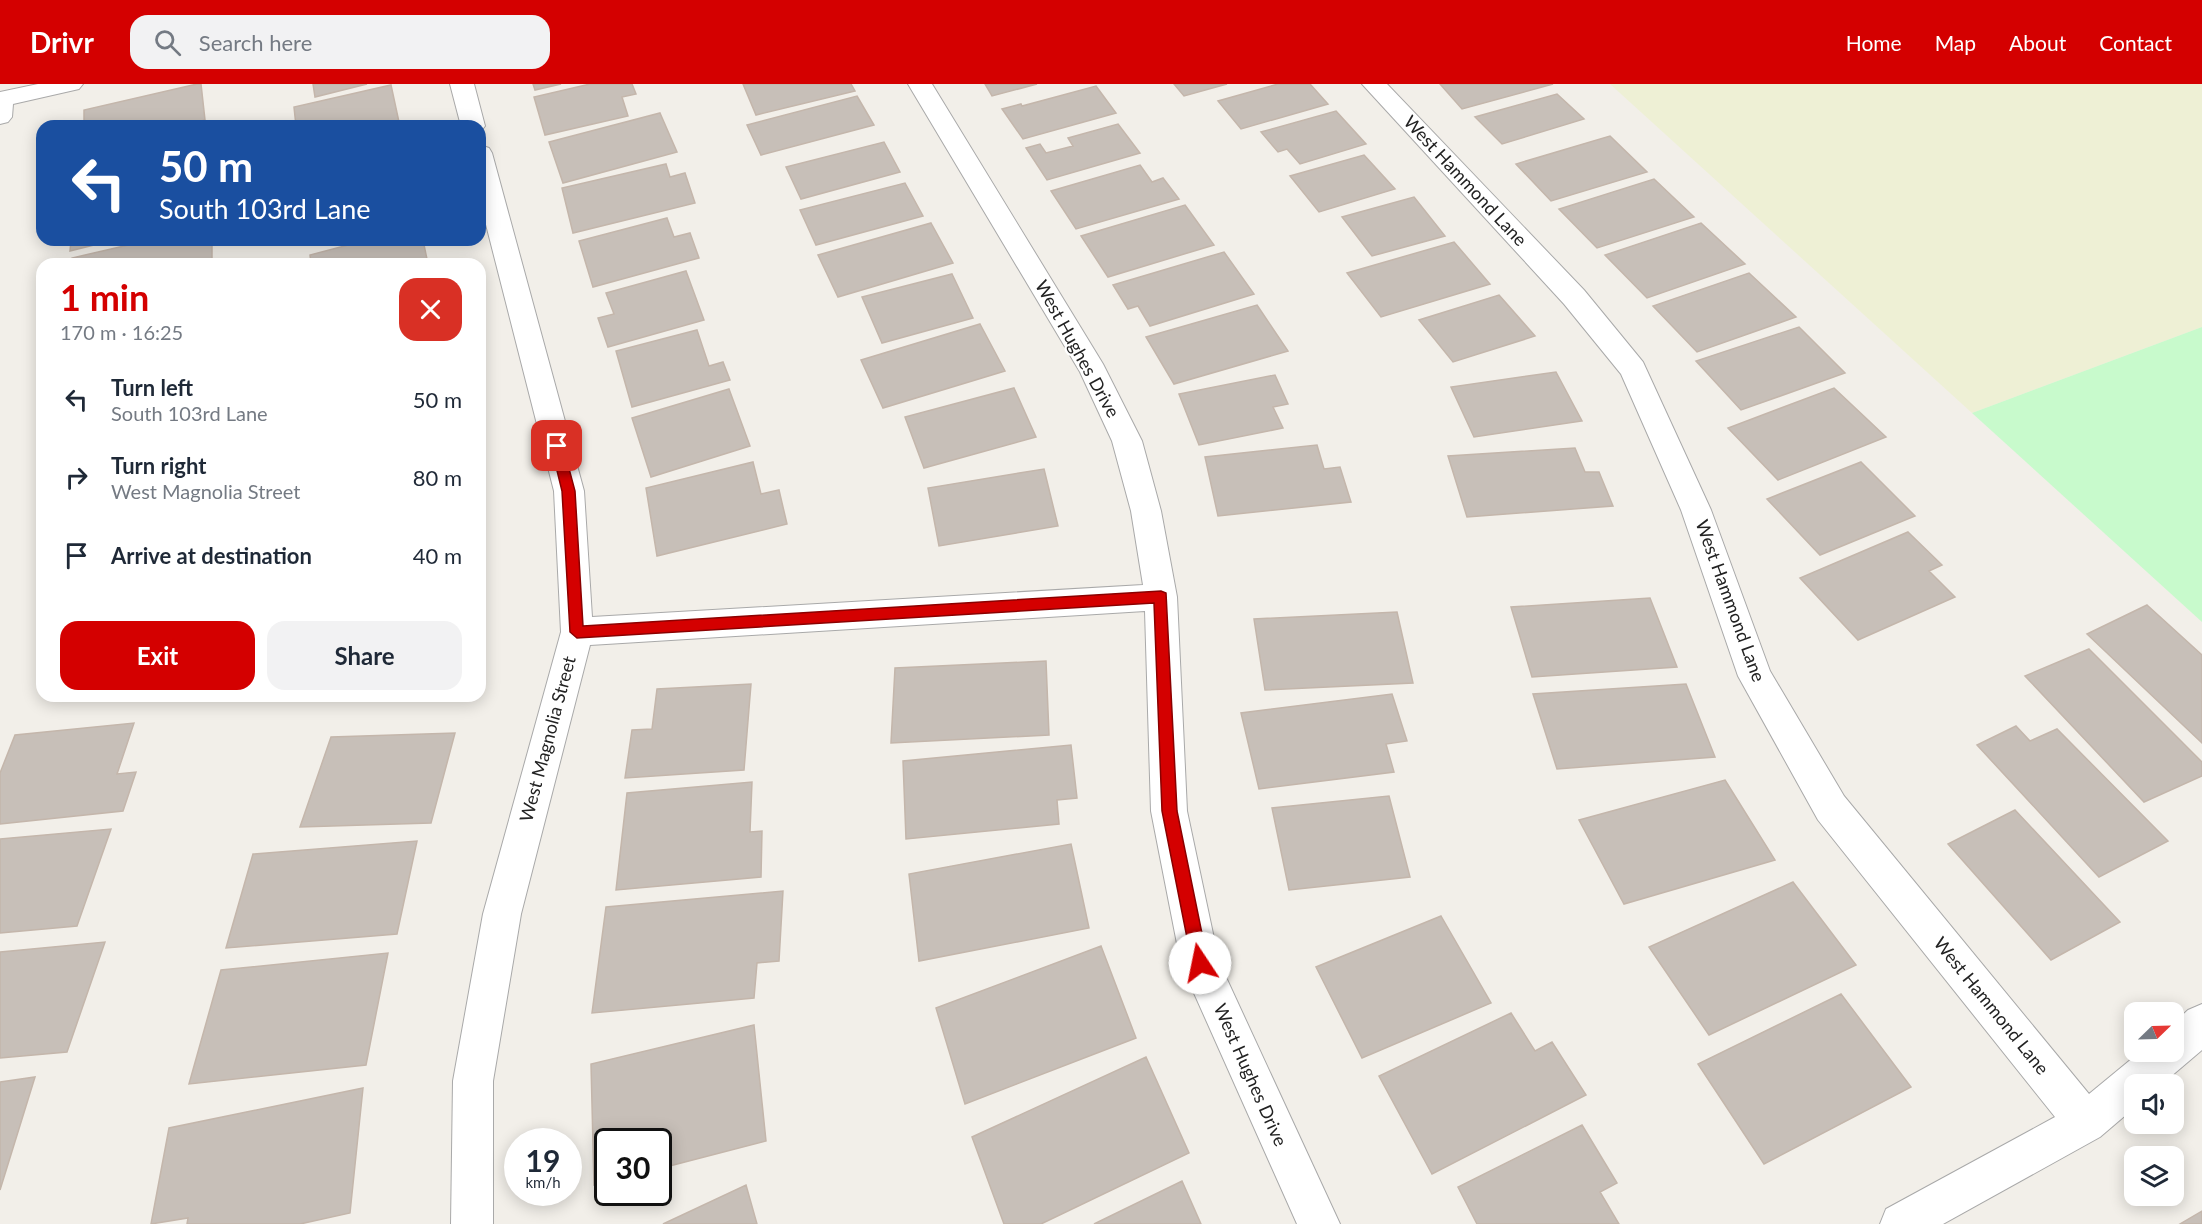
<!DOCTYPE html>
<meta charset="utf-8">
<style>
body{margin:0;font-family:Lato,sans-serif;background:#f2f2f3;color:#1f2937;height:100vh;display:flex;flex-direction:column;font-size:22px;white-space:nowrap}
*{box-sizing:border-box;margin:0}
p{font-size:20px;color:#747a83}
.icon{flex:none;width:33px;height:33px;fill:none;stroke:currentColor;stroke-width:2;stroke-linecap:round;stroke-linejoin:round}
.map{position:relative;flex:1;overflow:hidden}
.sheet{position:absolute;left:36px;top:174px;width:450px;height:444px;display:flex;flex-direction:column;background:#fff;border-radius:18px;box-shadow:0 3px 15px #0003}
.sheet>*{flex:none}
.top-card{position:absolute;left:36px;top:36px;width:450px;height:126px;border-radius:18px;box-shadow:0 3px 15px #0003;background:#1a4fa0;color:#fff;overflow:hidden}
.needle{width:39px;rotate:67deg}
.buttons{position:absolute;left:2124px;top:918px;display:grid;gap:12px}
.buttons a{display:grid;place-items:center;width:60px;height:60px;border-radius:12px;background:#fff;box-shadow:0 3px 15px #0003;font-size:30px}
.speed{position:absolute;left:504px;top:1044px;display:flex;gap:12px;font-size:30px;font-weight:700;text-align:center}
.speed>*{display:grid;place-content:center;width:78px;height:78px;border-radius:50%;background:#fff;box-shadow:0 3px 15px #0003;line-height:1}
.speed small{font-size:15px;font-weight:400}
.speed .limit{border:3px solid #111;border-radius:9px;background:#fff;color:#111}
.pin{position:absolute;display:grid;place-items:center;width:51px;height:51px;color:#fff;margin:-26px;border-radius:12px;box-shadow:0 3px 9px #0006}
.me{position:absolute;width:66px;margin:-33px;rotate:349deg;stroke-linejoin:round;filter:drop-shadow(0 0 4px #0008)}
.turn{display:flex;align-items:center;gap:21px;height:126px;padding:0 24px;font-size:27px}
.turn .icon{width:78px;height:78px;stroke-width:2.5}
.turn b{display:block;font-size:42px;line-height:51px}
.round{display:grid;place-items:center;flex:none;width:63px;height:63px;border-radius:18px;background:#f2f2f3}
.overview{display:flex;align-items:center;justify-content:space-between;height:102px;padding:0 24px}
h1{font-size:36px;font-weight:700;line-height:45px;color:#d40000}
.cta{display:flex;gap:12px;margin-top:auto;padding:12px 24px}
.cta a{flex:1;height:69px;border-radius:18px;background:#d40000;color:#fff;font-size:24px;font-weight:700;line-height:69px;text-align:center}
.cta a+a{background:#f2f2f3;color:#1f2937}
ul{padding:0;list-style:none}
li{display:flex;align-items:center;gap:18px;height:78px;padding:0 24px}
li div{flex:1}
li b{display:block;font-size:22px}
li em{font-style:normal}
header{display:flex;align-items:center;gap:36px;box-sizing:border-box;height:84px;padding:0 30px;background:#d40000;color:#fff}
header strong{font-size:28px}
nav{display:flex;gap:33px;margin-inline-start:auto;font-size:21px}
.search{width:420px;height:54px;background:#f2f2f3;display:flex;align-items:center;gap:15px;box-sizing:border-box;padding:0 21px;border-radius:18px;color:#747a83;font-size:22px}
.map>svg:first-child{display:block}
.farmland{fill:#eef0d5}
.park{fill:#c8facc}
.building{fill:#c7bfb8;stroke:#c4b6ab;stroke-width:1.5}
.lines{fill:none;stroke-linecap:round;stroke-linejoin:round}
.minor-casing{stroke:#a9a9a9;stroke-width:2}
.minor{fill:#fff;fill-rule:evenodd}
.route{fill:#d40000;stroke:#8a0000;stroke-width:1.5}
.labels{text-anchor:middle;stroke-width:4.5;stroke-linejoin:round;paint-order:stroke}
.street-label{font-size:18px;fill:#222;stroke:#fff}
</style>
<header>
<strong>Drivr</strong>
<div class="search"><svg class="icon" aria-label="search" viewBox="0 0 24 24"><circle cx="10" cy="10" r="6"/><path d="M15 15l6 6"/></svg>Search here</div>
<nav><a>Home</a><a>Map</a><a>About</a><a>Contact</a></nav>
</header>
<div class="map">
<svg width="2202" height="1140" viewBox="0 0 2202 1140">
<rect width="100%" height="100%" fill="#f2efe9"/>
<path class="farmland" d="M1610,0H2202V243L1972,329Z"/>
<path class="park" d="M2202,243V538L1972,329Z"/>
<path class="building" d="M197,0H201L205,36L180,42H84V26Z
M313,0H367L315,13Z
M533,0H561L535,6Z
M590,0H632L636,10L622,13L628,32L545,51L534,13Z
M743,0H851L855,7L756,31Z
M985,0H1037L992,12Z
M1174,0H1227L1184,12Z
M1278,0H1310L1328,20L1241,45L1218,17Z
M1440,0H1553L1462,25Z
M391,1L399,38L384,42H296L294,23Z
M1096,2L1116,29L1023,55L1002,25L1021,20L1022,22Z
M1557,10L1584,35L1502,60L1475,33Z
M857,12L874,41L761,71L747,41Z
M1336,27L1366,60L1300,80L1287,65L1278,68L1261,48Z
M660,29L677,68L563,99L549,58Z
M1118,40L1140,69L1047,96L1026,64L1040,60L1046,69L1073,62L1068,54Z
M1610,52L1647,88L1551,117L1516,80Z
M884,58L900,88L801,115L786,83Z
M1364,71L1395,105L1319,128L1290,92Z
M666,80L670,93L685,89L695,119L573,149L562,104Z
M1140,81L1152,98L1163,94L1179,115L1076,145L1051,107Z
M1654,95L1694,133L1597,164L1559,125Z
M905,99L923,132L816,161L800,126Z
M1414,113L1445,152L1372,172L1342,133Z
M1185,121L1214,161L1108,193L1081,152Z
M667,134L674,153L690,149L699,174L593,203L579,157Z
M931,139L953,179L838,213L818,171Z
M1701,139L1745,180L1647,214L1605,171Z
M71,156H114L70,167Z
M150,156H212V180H72V174Z
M367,156H423L428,180H311L310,171Z
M1454,158L1490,200L1381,233L1347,189Z
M1224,168L1254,210L1150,242L1138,222L1128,225L1113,201Z
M686,187L704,236L608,263L598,234L614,230L606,209Z
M1749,189L1796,233L1697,268L1653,222Z
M952,190L973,234L882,259L862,213Z
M1499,211L1535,252L1453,278L1419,236Z
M1257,221L1288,267L1174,300L1146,253Z
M980,240L1005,287L883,324L861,276Z
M1799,243L1845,289L1741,326L1696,277Z
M697,246L709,282L723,278L730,296L632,323L616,267Z
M1556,288L1582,337L1474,353L1451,303Z
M1275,291L1288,320L1273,323L1283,344L1199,361L1179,310Z
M1014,304L1036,353L924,384L905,333Z
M1834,304L1886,353L1778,396L1728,344Z
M729,305L750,362L651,393L632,334Z
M1317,361L1324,385L1340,383L1351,418L1218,432L1205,373Z
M1575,364L1585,388H1599L1613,422L1467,433L1448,372Z
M753,378L761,410L779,406L787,440L657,472L646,404Z
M1861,378L1915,432L1820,471L1767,415Z
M1044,385L1058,442L939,462L928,404Z
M1908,448L1942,481L1929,487L1955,513L1858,556L1800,494Z
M1650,514L1677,583L1532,593L1511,523Z
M2147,521L2202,571V659L2087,550Z
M1397,528L1413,599L1265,606L1254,535Z
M2089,565L2202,678V692L2144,718L2025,592Z
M1046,577L1049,651L891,659L895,584Z
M751,600L744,686L625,694L632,646L652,645L657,605Z
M1686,600L1715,673L1557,685L1533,610Z
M1392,610L1407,657L1386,660L1394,688L1259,705L1241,629Z
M134,639L117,690L136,688L123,727L0,740V689L15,651Z
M2016,642L2030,657L2057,645L2168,757L2099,793L1977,661Z
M455,649L431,739L300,743L331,653Z
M1071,661L1077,714L1057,716L1059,740L906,755L903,677Z
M1725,696L1775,776L1624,820L1579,736Z
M752,698L750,748L762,747L761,793L616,806L627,709Z
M1389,712L1410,793L1289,806L1272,724Z
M2015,726L2120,838L2051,876L1948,760Z
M111,745L77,842L0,849V755Z
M417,757L397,850L226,864L253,770Z
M1071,760L1089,844L919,877L909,790Z
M1793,798L1856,881L1709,951L1649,863Z
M783,807L779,877L757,879L754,914L592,929L606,823Z
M1441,832L1491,919L1362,974L1316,883Z
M105,858L67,968L0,974V868Z
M1101,862L1136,954L965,1020L936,924Z
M388,869L366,981L189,1000L221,886Z
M1841,910L1911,1003L1764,1080L1698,980Z
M1511,929L1535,967L1552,958L1586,1011L1432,1090L1379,992Z
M754,941L766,1057L658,1085V1058H608V1097L594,1101L591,980Z
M1146,973L1189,1069L1041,1140H1004L972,1053Z
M35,993L0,1106V998Z
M363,1004L350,1129L300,1140H187L188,1134L151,1140L169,1044Z
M1582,1041L1617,1099L1600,1108L1619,1140H1477L1458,1103Z
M1182,1097L1201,1140H1094Z
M746,1101L757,1140H663Z
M2202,1127V1140H2180Z"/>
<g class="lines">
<defs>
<path id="minor" d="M38,0H83L79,5L13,20L12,33L8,38L0,40V8Z
M450,0H474L485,42L481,47L480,42H461Z
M908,0H932L1103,280L1142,357L1161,427L1177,513L1187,727L1219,878L1340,1140H1297L1181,880L1151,727L1145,527L590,561L521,830L493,997V1140H451L453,997L483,830L561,548L554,407L480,117V61L489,64L492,69L584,407L592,533L1143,501L1131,427L1112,357L1080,288Z
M1362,0H1387L1584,206L1643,278L1711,426L1770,587L1844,712L2089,1010L2140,968H2174V939L2188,926L2202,920V966L2162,1000H2134V1024L2100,1053L1943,1140H1880L1886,1125L2055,1033L1818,736L1738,592L1681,426L1621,290L1564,220Z"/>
</defs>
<use href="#minor" class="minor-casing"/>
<use href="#minor" class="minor"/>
</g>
<path class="route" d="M557,357L563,362L575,407L583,542L1161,507L1166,509L1177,727L1208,879L1205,885L1200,887L1194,885L1192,879L1162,727L1154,519L577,554L570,548L562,407L551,362Z"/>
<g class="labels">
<g class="street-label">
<text transform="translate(1465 97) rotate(47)" y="6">West Hammond Lane</text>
<text transform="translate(1077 265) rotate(61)" y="6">West Hughes Drive</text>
<text transform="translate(1730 517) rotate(70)" y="6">West Hammond Lane</text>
<text transform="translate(548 655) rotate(-75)" y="6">West Magnolia Street</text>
<text transform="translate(1991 922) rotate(51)" y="6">West Hammond Lane</text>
<text transform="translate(1250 991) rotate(66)" y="6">West Hughes Drive</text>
</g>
</g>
</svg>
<div class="buttons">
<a><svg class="needle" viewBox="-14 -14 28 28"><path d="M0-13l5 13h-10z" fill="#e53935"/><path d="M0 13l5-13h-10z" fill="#747a83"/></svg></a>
<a><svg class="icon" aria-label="sound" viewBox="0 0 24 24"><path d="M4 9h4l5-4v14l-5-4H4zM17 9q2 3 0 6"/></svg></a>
<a><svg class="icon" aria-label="layers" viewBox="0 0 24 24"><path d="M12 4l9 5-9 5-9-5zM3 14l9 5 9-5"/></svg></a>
</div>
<div class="speed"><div>19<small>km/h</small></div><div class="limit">30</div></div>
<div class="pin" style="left:557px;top:362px;background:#d93025"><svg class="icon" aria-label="arrive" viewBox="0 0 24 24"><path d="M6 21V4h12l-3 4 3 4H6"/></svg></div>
<svg class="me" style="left:1200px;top:879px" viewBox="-20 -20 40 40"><circle r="19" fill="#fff"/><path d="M0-13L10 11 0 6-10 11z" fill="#d40000"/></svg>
<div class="top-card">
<div class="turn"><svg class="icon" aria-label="left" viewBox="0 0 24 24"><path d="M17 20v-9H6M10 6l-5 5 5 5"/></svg><div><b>50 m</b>South 103rd Lane</div></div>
</div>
<section class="sheet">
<div class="overview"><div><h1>1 min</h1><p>170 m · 16:25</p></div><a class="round" style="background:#d93025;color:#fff"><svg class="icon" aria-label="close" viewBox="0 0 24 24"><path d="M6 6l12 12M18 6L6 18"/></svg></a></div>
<ul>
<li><svg class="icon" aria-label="left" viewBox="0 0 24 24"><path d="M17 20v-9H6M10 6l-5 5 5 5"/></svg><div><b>Turn left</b><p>South 103rd Lane</p></div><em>50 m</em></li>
<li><svg class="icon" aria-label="right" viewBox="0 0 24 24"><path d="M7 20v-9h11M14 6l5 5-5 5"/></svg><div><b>Turn right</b><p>West Magnolia Street</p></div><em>80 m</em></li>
<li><svg class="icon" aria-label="arrive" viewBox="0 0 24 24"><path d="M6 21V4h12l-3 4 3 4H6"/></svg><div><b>Arrive at destination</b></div><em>40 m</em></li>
</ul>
<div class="cta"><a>Exit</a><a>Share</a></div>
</section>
</div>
